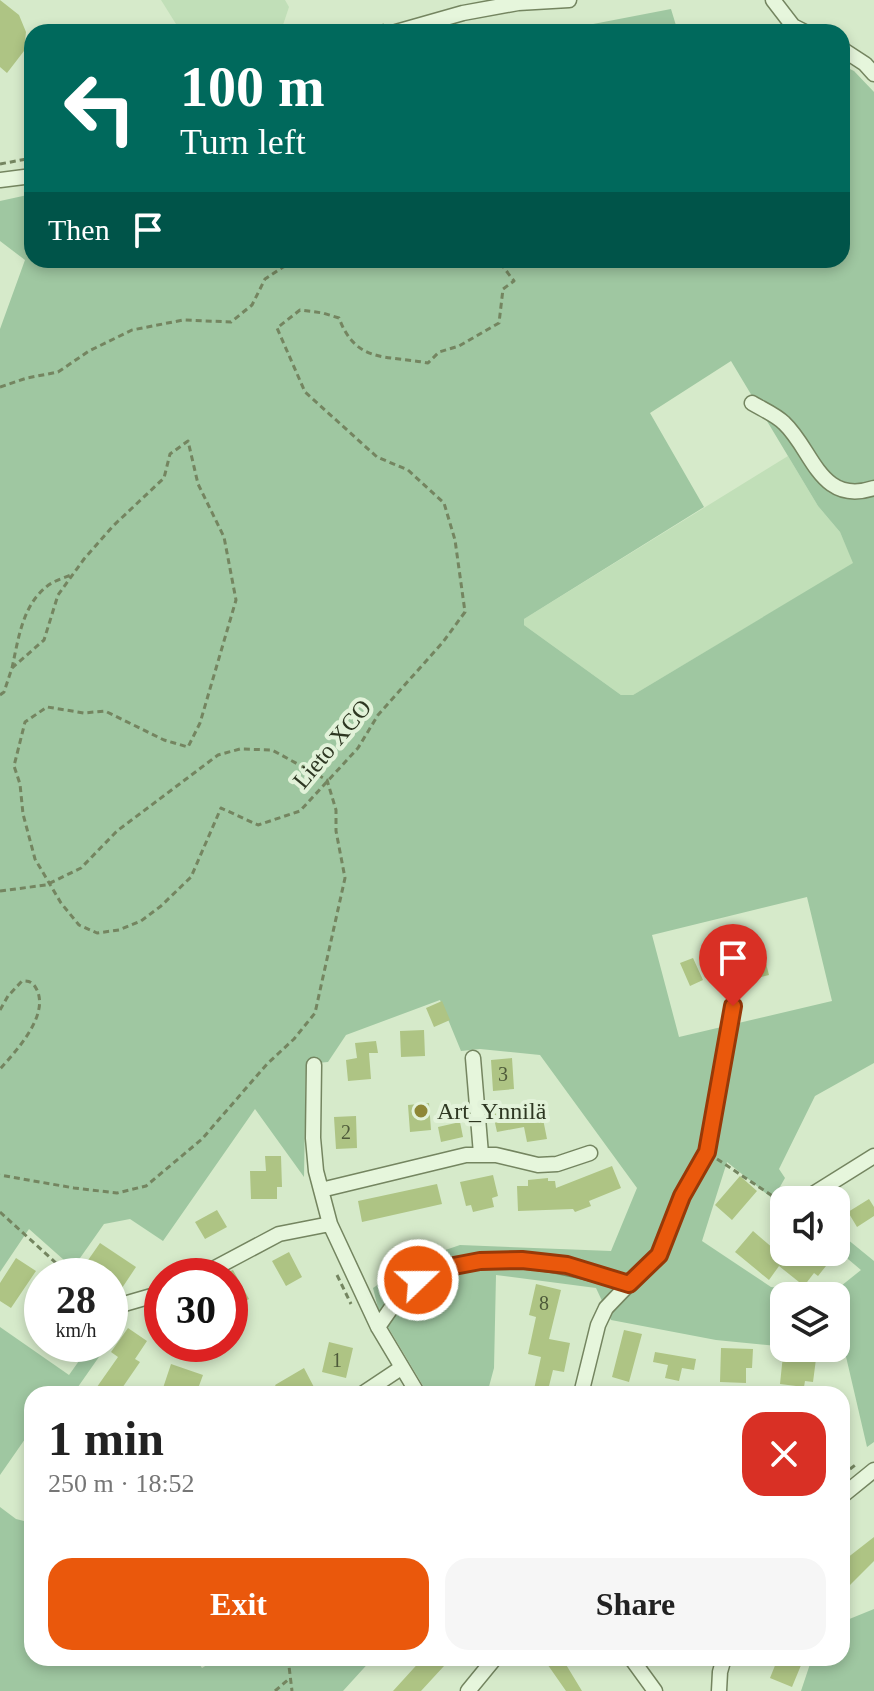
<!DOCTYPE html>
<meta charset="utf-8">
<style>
body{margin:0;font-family:Georgia,serif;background:#f6f6f6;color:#222;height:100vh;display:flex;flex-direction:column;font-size:30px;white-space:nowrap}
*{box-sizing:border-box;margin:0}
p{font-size:26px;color:#767676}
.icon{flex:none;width:44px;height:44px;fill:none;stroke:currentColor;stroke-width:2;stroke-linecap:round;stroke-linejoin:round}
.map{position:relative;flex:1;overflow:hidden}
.details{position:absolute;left:24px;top:1386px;width:826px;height:280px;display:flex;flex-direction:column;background:#fff;border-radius:24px;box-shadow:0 4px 12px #0003}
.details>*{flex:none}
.hud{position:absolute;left:24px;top:24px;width:826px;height:244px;border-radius:24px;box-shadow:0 4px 12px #0003;background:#00695c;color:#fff;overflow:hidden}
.buttons{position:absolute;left:770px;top:1186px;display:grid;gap:16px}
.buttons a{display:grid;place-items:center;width:80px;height:80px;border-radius:16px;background:#fff;box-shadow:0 4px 12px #0003;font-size:40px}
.speed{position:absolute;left:24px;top:1258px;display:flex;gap:16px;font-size:40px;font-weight:700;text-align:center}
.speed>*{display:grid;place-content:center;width:104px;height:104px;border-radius:50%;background:#fff;box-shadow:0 4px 12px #0003;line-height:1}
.speed small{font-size:20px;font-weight:400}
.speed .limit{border:12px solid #d22;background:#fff;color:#111}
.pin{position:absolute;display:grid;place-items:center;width:68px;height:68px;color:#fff;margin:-82px -34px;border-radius:50% 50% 50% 0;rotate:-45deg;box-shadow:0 0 8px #0007}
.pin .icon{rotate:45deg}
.me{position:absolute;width:88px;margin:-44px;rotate:68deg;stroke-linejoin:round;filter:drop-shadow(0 0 6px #0008)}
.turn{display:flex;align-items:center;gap:28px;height:168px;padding:0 24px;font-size:36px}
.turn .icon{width:104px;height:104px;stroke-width:2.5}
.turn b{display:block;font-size:56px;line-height:68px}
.then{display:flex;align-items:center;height:76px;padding:0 24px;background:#0003;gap:16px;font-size:30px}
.round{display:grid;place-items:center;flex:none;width:84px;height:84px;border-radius:24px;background:#f6f6f6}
.overview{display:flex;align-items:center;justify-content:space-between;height:136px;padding:0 24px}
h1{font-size:48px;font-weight:600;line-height:60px}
.cta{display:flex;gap:16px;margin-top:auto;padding:16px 24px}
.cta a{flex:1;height:92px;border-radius:24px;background:#ea580c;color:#fff;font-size:32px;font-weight:600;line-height:92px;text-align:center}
.cta a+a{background:#f6f6f6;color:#222}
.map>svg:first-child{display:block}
.farmland{fill:#c1dfb8}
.green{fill:#9fc7a1;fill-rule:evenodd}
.building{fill:#aec484}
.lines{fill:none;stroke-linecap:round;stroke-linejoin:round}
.minor-casing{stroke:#748560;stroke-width:17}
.path{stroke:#748560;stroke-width:3;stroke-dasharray:6 4;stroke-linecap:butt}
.minor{stroke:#e6f6dc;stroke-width:14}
.route-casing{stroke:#983908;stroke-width:20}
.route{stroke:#ea580c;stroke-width:14}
.poi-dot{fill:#8e8736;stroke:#e2f2d9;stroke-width:3}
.labels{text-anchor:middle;stroke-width:8;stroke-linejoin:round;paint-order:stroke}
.number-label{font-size:20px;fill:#4e5a3a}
.street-label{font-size:24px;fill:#2e3722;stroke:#e2f2d9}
.poi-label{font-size:24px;fill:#2e3722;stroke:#e2f2d9;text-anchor:start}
</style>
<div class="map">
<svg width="874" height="1691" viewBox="0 0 874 1691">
<rect width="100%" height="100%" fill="#d6eaca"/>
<path class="farmland" d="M161,0H285L289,7L282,28L268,32H181Z
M788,456L818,506L840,532L854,563L846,568L633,695H621L524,625V619Z"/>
<path class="green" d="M671,9L678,32H559L562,30Z
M842,65L854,71L874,92V1063L815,1096L779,1169L785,1178L773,1199L727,1162L702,1241L771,1287L831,1294L861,1270L836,1249V1230L874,1261V1442L867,1447L844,1348H836V1296H784V1346H777L716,1340L611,1320L596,1288L496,1275L494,1368L487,1394H428L379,1312L373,1288L413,1261L460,1245L611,1251L637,1188L540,1055L480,1049L461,1051L440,1000L346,1035L328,1062L306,1064L304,1177L255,1109L163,1241L130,1219L104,1224L73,1268L29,1229L0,1272V329L25,260L0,241V201L32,194V260H842ZM731,361L818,506L840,532L853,563L633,695H621L524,625V619L704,507L650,413ZM807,897L832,1001L679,1037L652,935Z
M0,1327L69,1375L91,1344H108L73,1394H32V1429L0,1475Z
M0,1507L16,1519L32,1523V1658H195L202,1668L218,1658H373L343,1691H0Z
M874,1609V1691H801L812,1658H842V1622Z"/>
<path class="building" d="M0,0L19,15L26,32L24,51L7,73L0,67Z
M762,948L769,975L735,984L731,970L718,973L715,961Z
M693,958L703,980L690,986L680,963Z
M442,1001L450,1020L434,1027L426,1008Z
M424,1030L425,1056L401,1057L400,1031Z
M376,1041L378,1053H369L371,1079L348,1081L346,1060L357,1058L355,1043Z
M512,1058L514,1089L493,1091L491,1060Z
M429,1103L431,1130L410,1132L408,1105Z
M540,1104L547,1139L527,1142L524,1127L497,1132L493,1114Z
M356,1116L357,1148L336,1149L334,1117Z
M460,1122L463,1137L441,1142L438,1127Z
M265,1156H281L282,1187H277V1199H251L250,1171H266Z
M612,1166L621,1188L589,1201L591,1206L575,1212L573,1209L518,1211L517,1186H528V1180L548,1178V1181H555L556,1188Z
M493,1175L498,1196L492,1198L494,1207L473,1212L471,1205L466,1206L460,1182Z
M740,1176L757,1191L732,1220L715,1205Z
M437,1184L442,1204L362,1222L358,1201Z
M869,1199L874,1207V1216L857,1227L848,1212Z
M217,1210L227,1227L205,1239L195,1222Z
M753,1231L774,1249L777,1246L793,1260L799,1252H819L830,1261L818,1276L814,1273L804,1286L779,1266L769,1280L735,1252Z
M100,1243L136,1267L122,1288L110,1280V1276H105L86,1263Z
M289,1252L302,1277L286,1286L272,1261Z
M16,1258L36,1271L11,1308L0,1301V1283Z
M233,1270L249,1299L230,1310V1271Z
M536,1284L561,1290L549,1339L570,1343L564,1372L553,1370L547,1394H533L541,1357L528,1354L536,1317L529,1315Z
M128,1328L147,1341L135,1359L140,1362L118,1394H92L118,1357L111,1352Z
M624,1330L642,1334L629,1382L612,1377Z
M329,1342L353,1348L346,1378L322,1372Z
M721,1348L753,1349L752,1368H746V1383L720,1382Z
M655,1352L696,1359L694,1370L682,1368L679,1381L665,1378L668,1365L653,1362Z
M783,1355L816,1359L813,1382L805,1381L804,1387L780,1384Z
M171,1364L203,1375L196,1394L184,1390L182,1394H161Z
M304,1368L316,1391L311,1394H280L275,1385Z
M874,1537V1561L842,1593V1562Z
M423,1658H435L444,1666L421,1691H393Z
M543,1658H562L582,1691H566Z
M778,1658H804L792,1687L770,1678Z"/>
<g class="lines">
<defs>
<path id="minor" d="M773,0L793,26L805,32
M396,32L463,13L518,3L569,0
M842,49L865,64L874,74
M0,180L32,176
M752,403C762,409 776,415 784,423C813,450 820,506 874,488
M473,1058L481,1154
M314,1065L313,1138L316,1171L330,1224L378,1327L418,1394
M321,1190L466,1155H496L538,1165L557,1164L590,1153
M790,1200L810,1196L874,1156
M68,1272L73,1276
M200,1276L279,1234L330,1224
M110,1302L124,1304L162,1293
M378,1327C393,1306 408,1280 433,1270C440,1267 450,1266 458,1265C520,1254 569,1266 629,1284L659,1255L682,1196L707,1152L733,1006
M362,1394L401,1368
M581,1394L598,1325L606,1308L629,1284
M842,1496L874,1470
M631,1658L655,1691
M468,1691L495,1658
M719,1691L720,1672L724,1658"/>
</defs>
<use href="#minor" class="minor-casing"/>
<path class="path" d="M361,32L384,25
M0,164L32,158
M0,387L27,378L58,372L89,351L132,330L183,320L231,322L252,305L265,279L283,267L301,260
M12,668C18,641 22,607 45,588C52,581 64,578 73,574
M0,695L4,692L12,668L44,640L58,595L84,559L113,526L164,478L170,454L188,441L198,484L224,537L236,600L200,723L188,747L164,740L105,711L84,713L47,707L25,722L14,766L20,784L23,814L35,859L61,903L79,925L97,933L119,930L141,921L161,906L191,877L221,808L258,825L300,811L358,748L378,715L443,642L465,612L455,540L444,503L408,470L377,457L305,392L277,328L300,310L323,313L339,318C356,364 387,355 428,363L439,352L459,346L499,323L503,289L514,281L498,260
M0,891L46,885L81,868L117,831L218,755L240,749L272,750L327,780L336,810V831L345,878L315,1013L294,1039L267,1064L202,1139L146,1186L117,1193L74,1188L0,1175
M0,1010L8,996L22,981C30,981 33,982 37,990C49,1016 16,1051 0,1069
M717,1159L777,1199
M0,1212L56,1263
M337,1275L351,1304
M842,1475L858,1463
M288,1658L292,1691
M613,1658L619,1665
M275,1691L290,1678"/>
<use href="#minor" class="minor"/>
</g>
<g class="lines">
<defs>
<path id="route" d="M418,1280L433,1270L480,1261L522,1260L567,1265L629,1284L659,1255L682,1196L707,1152L733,1006"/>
</defs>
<use href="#route" class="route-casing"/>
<use href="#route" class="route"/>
</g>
<circle class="poi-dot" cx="421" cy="1111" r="8"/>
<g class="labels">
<g class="number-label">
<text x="503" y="1081">3</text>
<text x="346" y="1139">2</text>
<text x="544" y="1310">8</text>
<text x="337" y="1367">1</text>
</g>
<g class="street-label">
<text transform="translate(332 744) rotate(-50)" y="8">Lieto XCO</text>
</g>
<g class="poi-label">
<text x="437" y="1119">Art_Ynnilä</text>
</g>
</g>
</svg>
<div class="buttons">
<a><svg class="icon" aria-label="sound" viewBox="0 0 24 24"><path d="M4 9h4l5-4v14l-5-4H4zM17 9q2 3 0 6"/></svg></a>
<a><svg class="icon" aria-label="layers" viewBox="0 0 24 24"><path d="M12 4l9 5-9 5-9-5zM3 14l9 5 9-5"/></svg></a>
</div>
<div class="speed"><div>28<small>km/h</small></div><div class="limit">30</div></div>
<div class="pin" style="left:733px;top:1006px;background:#d93025"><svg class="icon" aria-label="arrive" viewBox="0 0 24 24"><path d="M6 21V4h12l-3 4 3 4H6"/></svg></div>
<svg class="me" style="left:418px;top:1280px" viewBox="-20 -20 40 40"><circle r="17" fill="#ea580c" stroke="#fff" stroke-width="3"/><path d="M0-11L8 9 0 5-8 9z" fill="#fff"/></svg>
<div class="hud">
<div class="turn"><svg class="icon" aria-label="left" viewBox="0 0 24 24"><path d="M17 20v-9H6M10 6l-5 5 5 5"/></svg><div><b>100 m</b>Turn left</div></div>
<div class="then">Then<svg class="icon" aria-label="arrive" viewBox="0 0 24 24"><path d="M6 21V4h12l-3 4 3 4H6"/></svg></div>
</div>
<section class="details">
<div class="overview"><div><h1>1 min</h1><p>250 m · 18:52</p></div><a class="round" style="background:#d93025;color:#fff"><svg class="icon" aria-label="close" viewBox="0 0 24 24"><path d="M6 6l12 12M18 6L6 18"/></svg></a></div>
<div class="cta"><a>Exit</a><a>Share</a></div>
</section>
</div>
